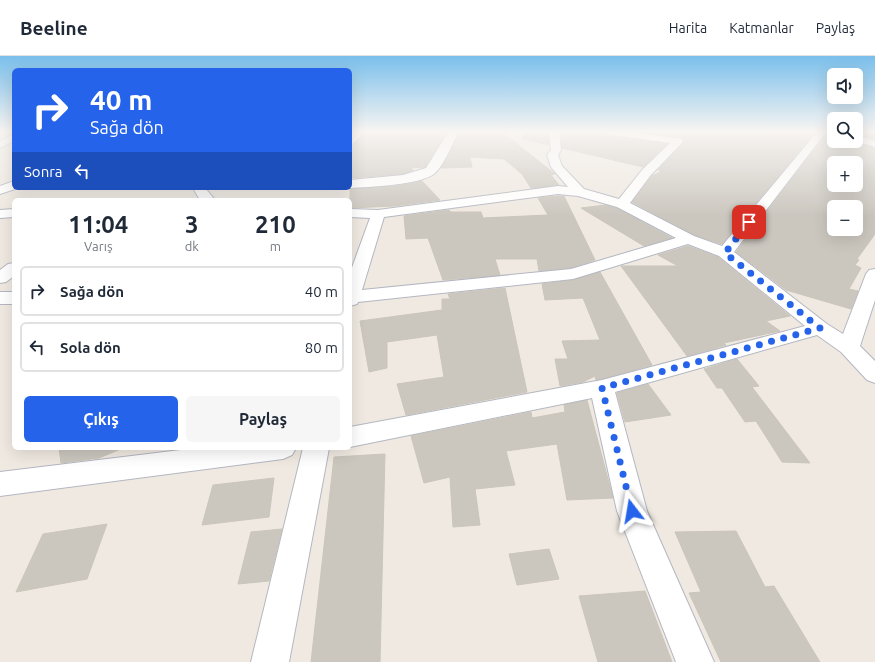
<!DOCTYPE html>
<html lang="tr">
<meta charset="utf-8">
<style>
body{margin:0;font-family:Ubuntu,sans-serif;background:#f6f6f7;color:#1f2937;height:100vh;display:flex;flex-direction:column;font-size:15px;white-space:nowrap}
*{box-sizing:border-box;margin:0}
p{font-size:13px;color:#747a83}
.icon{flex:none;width:22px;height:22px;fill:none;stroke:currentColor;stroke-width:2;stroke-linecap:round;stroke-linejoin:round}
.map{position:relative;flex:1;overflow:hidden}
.panel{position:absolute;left:12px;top:142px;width:340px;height:252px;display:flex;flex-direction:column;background:#fff;border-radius:6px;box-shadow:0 4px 16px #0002}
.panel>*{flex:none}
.banner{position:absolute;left:12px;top:12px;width:340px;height:122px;border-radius:6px;box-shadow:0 4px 16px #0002;background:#2563eb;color:#fff;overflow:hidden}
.controls{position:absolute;left:827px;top:12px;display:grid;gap:8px}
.controls a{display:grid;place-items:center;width:36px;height:36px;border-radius:6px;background:#fff;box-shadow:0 4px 16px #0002;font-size:20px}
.pin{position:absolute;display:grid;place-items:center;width:34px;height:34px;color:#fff;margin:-17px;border-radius:8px;box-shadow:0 2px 6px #0006}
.me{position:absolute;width:44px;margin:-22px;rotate:346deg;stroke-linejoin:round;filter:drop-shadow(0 0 3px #0008)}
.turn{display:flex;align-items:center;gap:14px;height:84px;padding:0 12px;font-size:18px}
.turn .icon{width:52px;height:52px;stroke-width:2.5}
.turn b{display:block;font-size:28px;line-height:34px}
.then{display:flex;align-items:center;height:38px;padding:0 12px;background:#0003;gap:8px;font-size:15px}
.eta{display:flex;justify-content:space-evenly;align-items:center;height:68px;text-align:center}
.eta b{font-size:24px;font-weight:700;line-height:28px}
.cta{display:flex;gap:8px;margin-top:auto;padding:8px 12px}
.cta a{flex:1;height:46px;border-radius:6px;background:#2563eb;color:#fff;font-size:16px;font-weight:700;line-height:46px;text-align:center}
.cta a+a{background:#f6f6f7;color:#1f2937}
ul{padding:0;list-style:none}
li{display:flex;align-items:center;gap:12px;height:50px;margin:0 8px 6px;padding:0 4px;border:2px solid #e0e1e3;border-radius:6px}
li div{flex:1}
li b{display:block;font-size:15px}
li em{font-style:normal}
header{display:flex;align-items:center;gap:24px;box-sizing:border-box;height:56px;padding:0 20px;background:#fff;border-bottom:1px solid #e0e1e3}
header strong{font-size:19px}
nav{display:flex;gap:22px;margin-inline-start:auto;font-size:14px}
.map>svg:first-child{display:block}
.building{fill:#cbc7bf;stroke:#cbc5ba;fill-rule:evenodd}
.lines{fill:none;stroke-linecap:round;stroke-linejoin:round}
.street-casing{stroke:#b4b7c1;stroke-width:2}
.secondary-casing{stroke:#b4b7c1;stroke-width:2}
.street{fill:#fff;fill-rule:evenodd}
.secondary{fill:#fff;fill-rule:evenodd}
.route{stroke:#2563eb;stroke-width:7;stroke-dasharray:0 12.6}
</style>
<header>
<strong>Beeline</strong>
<nav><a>Harita</a><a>Katmanlar</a><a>Paylaş</a></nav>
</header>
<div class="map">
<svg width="875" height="606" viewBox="0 0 875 606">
<rect width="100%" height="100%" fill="#efe9e1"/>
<path class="building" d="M368,75H447L425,111L411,112L413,114L403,118L350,122V91Z
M460,75H501L555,118L551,119L559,129L531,132L522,118L504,103L470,101L472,111L441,112Z
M524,75H548L549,89L523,83Z
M561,75H598L604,79L667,88L643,111L562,92Z
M638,75H816L722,188L695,179L632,146L652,120L662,115L658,114L684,86L682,82Z
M856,75H875V83L856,78Z
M834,76V85H854L875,92V178L857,203L859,204L855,209L861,212L849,233L858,235L851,253L786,234L736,196L824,81ZM834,107H856V129H834ZM834,151H856V173H834Z
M422,125L440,144L394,150L350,152V133L394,130Z
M558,140H564L595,204L571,212L539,215L537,203H495L500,219L443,224L428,182L406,183L404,160L449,154L451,156H481L483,162L548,159L538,142Z
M606,149L616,152L672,182L644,190L581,152Z
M688,190L718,201L790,260L766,265L780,275L724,287L726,289L687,300L621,210H678L658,199Z
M600,216L652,309L602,323L596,324L595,320L583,326L560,330L555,303H568L562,285L600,284L583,242L545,244L542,228L573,224Z
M505,232L527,336L406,359L397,328L444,321L437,279L387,286V312L369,316L360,265L442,254V243H450L448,238Z
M737,303L759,330L752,331L810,407L782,406L756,365L745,366L722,332H717L704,313Z
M648,328L671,359L625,366L617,337Z
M587,344L613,442L567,444L557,388L506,395L515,429L475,433L480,469L453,471L450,421L424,427L411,380L531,356L532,362L565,356L564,349Z
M59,392H123L99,402L61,407Z
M385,398L380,606H311L334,401Z
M274,422L269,461L202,469L213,429Z
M107,468L87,523L16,536L43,478Z
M282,473L269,525L238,528L251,476Z
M736,475L765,531L774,530L820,606H721L689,537L701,536L675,476Z
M549,493L559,523L517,529L509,498Z
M645,535L672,606H598L579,540Z"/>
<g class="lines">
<defs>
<path id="street" d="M354,75H365L354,87L350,88V79Z
M449,75H459C453,86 444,110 434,118C419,129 369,131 350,132V124L403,119L426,112Z
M549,75H559L561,94L558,99L562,110L584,133L619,143L642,114L670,87L604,78L599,75H627L682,83L683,85L682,87L650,120L630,147L694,180L722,190L817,76L833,75L823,80L734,196L827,268L843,278L866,218L869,214L875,213V244L860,290L875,305V327L867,324L841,296L817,279L615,336L647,455L714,606H676L617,455L592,342L350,391V371L602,324L805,270L719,200L688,188L573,223L358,246L357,248L350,250V217L370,162L350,161V153L378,154L558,130L568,131L551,111L547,99L551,94ZM558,138L578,140L617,151L676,182L571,213L362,234L384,161Z
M14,78V85L0,92V85Z
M193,132H205L215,144H200Z
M14,153V161L0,162V154Z
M14,207V220L6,226L0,227V214L8,208Z
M0,236H14V248H0Z
M197,392H296L292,399L283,403L0,440V416Z
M303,392H329L289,606H251Z"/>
<path id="secondary" d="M856,79L875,85V91L855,85Z
M14,125V132H18L0,138V130Z"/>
</defs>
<use href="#street" class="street-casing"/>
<use href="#secondary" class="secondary-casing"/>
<use href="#street" class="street"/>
<use href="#secondary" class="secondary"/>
</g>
<linearGradient id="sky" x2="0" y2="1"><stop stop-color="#7abfeb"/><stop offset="0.47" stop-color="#f8f5f2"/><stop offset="1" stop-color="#f8f5f2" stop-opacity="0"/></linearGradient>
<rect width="875" height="160" fill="url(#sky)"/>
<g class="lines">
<path class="route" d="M632,455L602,332L820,272L725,197L749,166"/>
</g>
</svg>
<div class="controls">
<a><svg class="icon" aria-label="sound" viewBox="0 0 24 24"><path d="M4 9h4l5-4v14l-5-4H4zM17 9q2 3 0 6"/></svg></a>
<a><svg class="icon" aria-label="search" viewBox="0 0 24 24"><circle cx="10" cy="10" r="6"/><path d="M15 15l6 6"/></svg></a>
<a>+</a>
<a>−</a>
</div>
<div class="pin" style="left:749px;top:166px;background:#d93025"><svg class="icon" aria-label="arrive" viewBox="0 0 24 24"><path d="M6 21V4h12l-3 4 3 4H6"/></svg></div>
<svg class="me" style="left:632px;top:455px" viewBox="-20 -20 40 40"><path d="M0-17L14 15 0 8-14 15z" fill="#2563eb" stroke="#fff" stroke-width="4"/></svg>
<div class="banner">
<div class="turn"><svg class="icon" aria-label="right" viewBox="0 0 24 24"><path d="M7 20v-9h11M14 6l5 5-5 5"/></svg><div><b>40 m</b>Sağa dön</div></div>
<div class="then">Sonra<svg class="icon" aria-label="left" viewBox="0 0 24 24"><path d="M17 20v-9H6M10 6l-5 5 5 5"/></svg></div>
</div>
<section class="panel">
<div class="eta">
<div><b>11:04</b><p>Varış</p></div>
<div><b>3</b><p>dk</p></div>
<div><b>210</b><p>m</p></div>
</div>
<ul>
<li><svg class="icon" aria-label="right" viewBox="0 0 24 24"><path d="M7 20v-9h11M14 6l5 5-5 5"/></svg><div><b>Sağa dön</b></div><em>40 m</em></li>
<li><svg class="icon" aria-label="left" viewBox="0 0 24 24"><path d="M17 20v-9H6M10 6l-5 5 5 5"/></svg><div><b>Sola dön</b></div><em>80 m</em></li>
</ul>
<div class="cta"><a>Çıkış</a><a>Paylaş</a></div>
</section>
</div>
